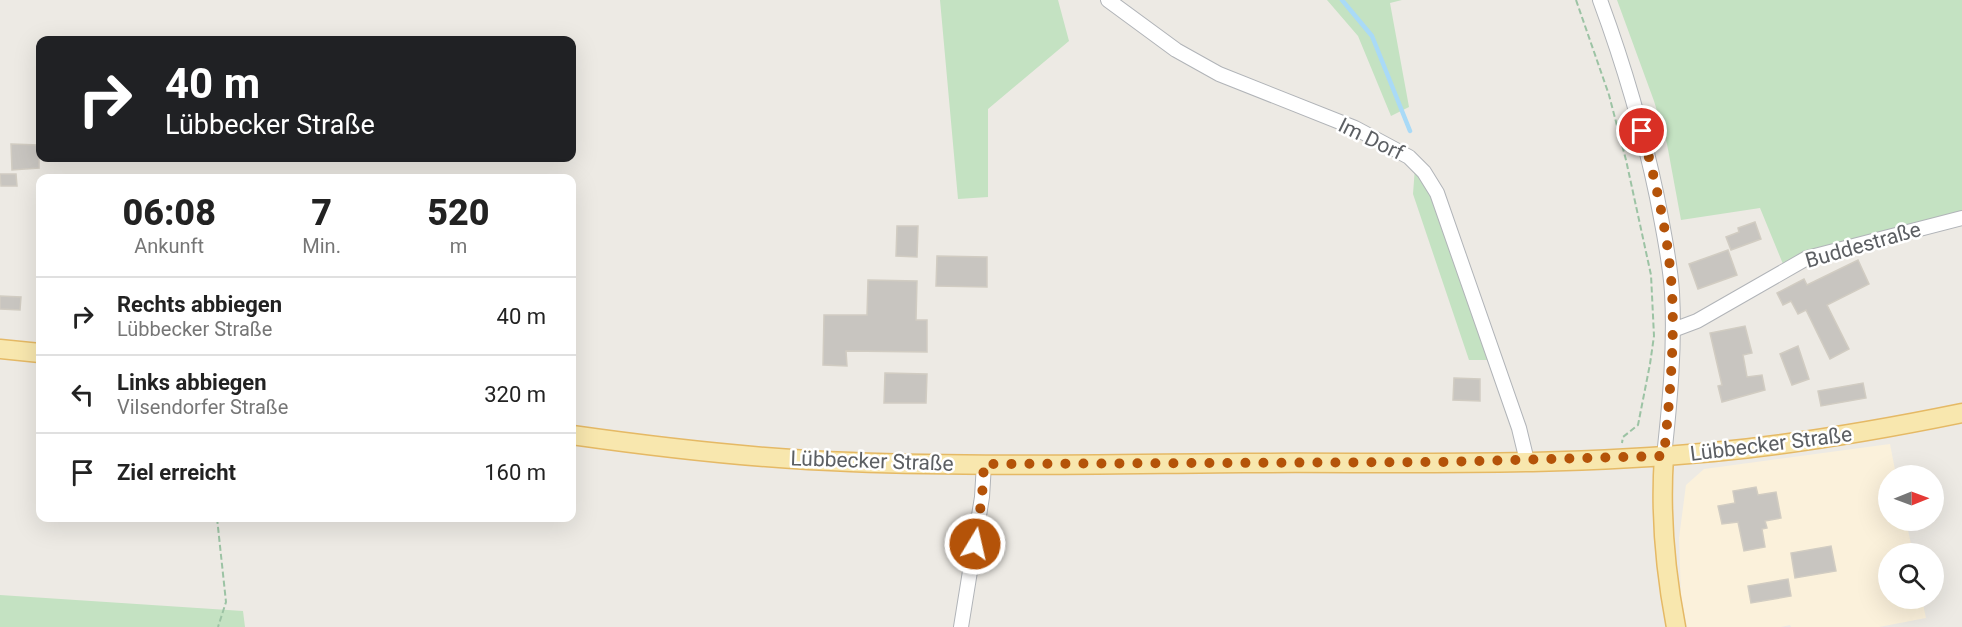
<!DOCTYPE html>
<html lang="de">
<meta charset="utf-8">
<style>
body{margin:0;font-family:Roboto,sans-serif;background:#f2f2f2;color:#222;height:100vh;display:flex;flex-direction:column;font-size:22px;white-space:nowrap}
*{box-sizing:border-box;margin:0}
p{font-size:20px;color:#767676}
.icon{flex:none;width:33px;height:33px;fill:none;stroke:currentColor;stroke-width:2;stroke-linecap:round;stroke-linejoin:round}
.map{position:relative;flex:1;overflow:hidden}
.side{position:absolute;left:36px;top:174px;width:540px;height:348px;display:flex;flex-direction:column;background:#fff;border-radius:12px;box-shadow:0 6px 24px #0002}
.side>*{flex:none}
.top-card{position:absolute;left:36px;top:36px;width:540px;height:126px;border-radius:12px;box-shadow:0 6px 24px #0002;background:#202124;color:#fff;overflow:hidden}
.needle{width:39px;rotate:89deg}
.controls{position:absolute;left:1878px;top:465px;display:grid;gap:12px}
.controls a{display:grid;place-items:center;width:66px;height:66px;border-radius:50%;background:#fff;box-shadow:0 6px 24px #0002;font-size:30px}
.pin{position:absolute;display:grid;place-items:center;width:51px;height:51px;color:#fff;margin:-26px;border:3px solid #fff;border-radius:50%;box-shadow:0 2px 6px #0007}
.me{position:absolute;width:66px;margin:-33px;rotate:9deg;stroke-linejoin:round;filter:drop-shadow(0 0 4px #0008)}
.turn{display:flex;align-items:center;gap:21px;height:126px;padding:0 30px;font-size:27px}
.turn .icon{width:78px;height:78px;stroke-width:2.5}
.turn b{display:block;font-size:42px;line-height:51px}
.eta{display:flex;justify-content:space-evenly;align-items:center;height:102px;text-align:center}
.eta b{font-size:36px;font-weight:800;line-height:42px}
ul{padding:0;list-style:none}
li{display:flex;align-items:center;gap:18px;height:78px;padding:0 30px;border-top:2px solid #e0e0e0}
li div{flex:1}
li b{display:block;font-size:22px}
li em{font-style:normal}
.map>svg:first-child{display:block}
.commercial{fill:#fbf1db}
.green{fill:#c4e2c2}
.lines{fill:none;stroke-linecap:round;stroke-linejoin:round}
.stream{stroke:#a9daf7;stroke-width:4.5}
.building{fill:#c8c5c0;stroke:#d1ccc2;stroke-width:1.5}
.minor-casing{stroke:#b1b4b8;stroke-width:16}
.major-casing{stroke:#e5b965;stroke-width:21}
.path{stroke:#9cc3a4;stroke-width:2;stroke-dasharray:6 3;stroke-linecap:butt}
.minor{stroke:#fff;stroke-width:14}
.major{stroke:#f8e7ae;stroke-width:18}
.route{stroke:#b45309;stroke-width:10;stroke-dasharray:0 18}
.labels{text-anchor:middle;stroke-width:5;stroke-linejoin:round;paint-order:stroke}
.street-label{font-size:21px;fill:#5c5f63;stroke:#fff}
</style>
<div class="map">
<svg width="1962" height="627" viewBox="0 0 1962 627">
<rect width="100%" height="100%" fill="#edeae4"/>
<path class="commercial" d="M1890,444L1896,475L1888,476V520L1906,521L1913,553L1888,554V598L1922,599L1926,618L1879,627H1791L1790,625L1781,627H1687L1681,596L1679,538L1686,485L1704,469Z"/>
<path class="green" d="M940,0H1058L1069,41L988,109V197L958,199Z
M1327,0H1402L1390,3L1409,107L1391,116L1358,36Z
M1617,0H1962V212L1816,248L1783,264L1760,208L1681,220L1667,144L1654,101Z
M1415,167L1431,188L1489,360H1469L1413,194Z
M0,595L243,611L245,627H0Z"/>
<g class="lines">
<path class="stream" d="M1342,0L1372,36L1410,131"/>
</g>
<path class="building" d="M11,144L39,145V168L12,170Z
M0,174H16L17,186H1Z
M1755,222L1761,239L1731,250L1726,237L1739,232L1738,228Z
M897,226H918L917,257L896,256Z
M1728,250L1737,275L1698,289L1689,264Z
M937,256L987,257V287L936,286Z
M1858,260L1869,284L1827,305L1849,349L1830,359L1806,310L1798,314L1791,301L1783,305L1777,293L1804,279L1807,285Z
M868,280L917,281L916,320H927V352L846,351L847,366L823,365L824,315H867Z
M0,296L21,297L20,310L0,309Z
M1745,326L1752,353L1743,355L1747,377L1762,375L1765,390L1722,402L1718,386L1722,385L1710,333Z
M1798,346L1809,379L1792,385L1780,354Z
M885,373L927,374L926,403H884Z
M1454,378L1480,379V401L1453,400Z
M1863,383L1866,398L1821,406L1818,391Z
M1756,487L1758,495L1776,492L1781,518L1765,521L1767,528L1762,529L1765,547L1744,551L1738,522L1722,524L1718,506L1735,503L1733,491Z
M1831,546L1836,571L1795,578L1791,553Z
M1788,579L1791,596L1751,603L1748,586Z"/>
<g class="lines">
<defs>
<path id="minor" d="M1108,0L1176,50L1219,74L1355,128L1409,157L1424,172L1437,193L1519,428L1527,461
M1600,0C1624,65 1643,130 1657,197C1663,229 1670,260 1672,292C1675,346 1670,402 1664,456
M1673,330L1697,321L1807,258L1962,218
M961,627L982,497L984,464"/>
<path id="major" d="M0,349L40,353
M572,435C664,448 757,459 851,462C981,467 1112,464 1243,463C1399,462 1557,467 1713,452C1797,444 1879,430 1962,413
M1664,456C1660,514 1665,570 1676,627"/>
</defs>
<use href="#minor" class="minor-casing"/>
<use href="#major" class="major-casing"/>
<path class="path" d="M1576,0L1609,95L1626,160L1651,275L1654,336L1650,364L1638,425L1623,437L1622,443
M217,518L226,602L218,627"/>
<use href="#minor" class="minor"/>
<use href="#major" class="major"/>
</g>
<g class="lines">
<path class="route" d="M975,544L982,497L984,464L1439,462L1664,456C1669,402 1675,347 1672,292C1669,238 1656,183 1642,131"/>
</g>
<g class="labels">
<g class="street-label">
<text transform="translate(1371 139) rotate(26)" y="7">Im Dorf</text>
<text transform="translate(1863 245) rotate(-16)" y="7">Buddestraße</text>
<text transform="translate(1771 444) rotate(-7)" y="7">Lübbecker Straße</text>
<text transform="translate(872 461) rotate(2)" y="7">Lübbecker Straße</text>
</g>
</g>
</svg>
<div class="controls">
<a><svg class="needle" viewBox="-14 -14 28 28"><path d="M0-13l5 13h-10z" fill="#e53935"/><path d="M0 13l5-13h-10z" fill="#767676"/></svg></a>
<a><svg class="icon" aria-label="search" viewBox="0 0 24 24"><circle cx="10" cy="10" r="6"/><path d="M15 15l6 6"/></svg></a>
</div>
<div class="pin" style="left:1642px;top:131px;background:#d93025"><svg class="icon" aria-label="arrive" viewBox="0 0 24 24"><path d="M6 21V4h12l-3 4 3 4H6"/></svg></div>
<svg class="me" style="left:975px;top:544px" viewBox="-20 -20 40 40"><circle r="17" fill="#b45309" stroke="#fff" stroke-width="3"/><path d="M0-11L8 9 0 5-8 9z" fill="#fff"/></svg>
<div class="top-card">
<div class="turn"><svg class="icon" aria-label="right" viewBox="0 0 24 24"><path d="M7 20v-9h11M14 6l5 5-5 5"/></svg><div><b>40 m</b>Lübbecker Straße</div></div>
</div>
<section class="side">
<div class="eta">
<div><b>06:08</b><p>Ankunft</p></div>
<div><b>7</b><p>Min.</p></div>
<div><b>520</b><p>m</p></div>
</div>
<ul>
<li><svg class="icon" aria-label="right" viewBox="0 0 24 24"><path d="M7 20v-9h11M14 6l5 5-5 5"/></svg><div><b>Rechts abbiegen</b><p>Lübbecker Straße</p></div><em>40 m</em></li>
<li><svg class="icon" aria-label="left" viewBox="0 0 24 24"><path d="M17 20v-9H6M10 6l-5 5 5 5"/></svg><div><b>Links abbiegen</b><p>Vilsendorfer Straße</p></div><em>320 m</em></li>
<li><svg class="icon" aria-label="arrive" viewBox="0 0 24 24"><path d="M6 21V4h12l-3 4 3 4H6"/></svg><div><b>Ziel erreicht</b></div><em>160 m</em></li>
</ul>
</section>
</div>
